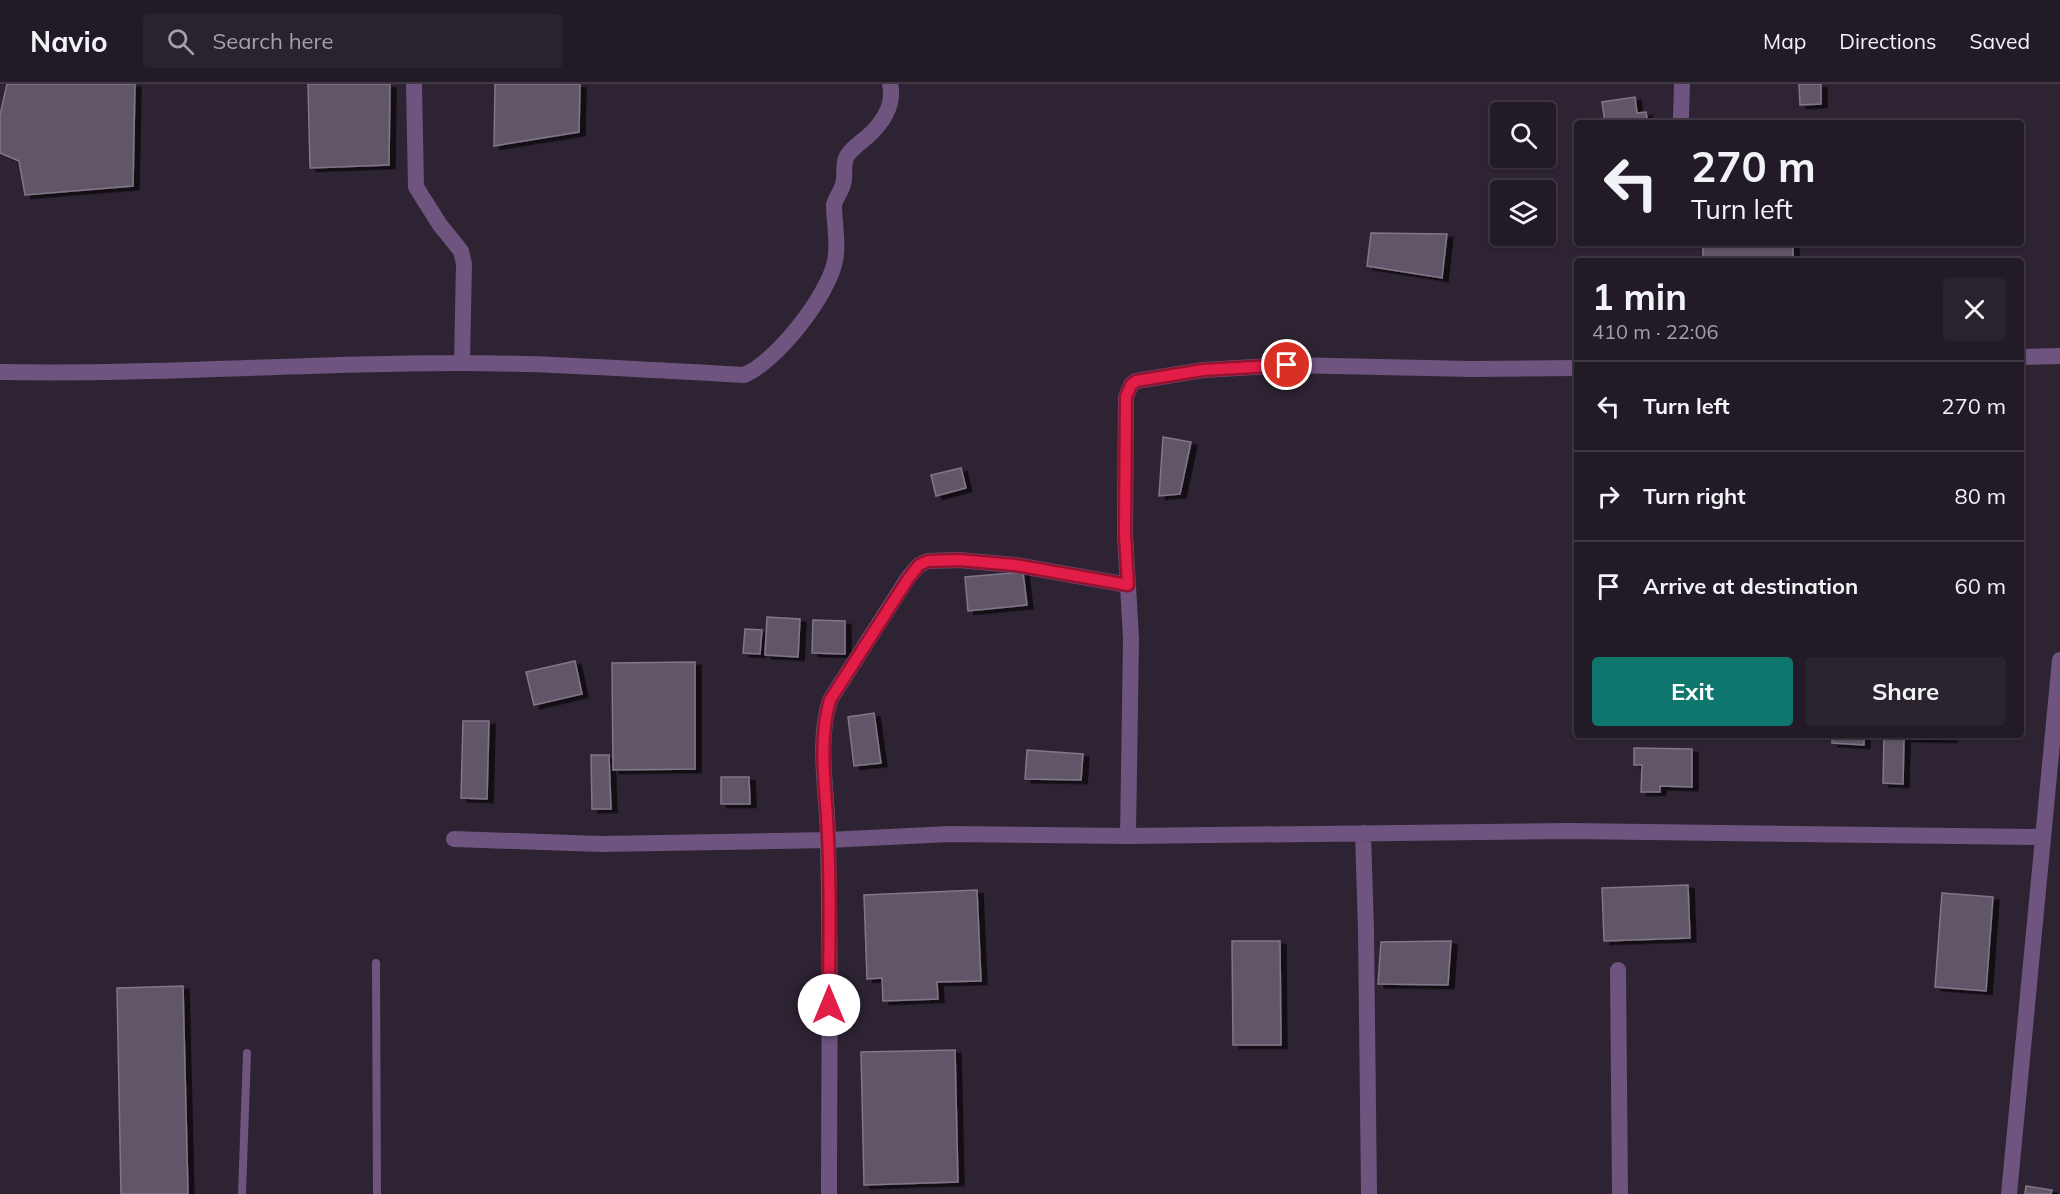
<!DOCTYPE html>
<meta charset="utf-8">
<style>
body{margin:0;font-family:Mulish,sans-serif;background:#2a232e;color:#f1f3f6;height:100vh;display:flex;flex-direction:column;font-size:22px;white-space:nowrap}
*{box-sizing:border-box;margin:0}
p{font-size:20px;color:#a2a1a7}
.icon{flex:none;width:33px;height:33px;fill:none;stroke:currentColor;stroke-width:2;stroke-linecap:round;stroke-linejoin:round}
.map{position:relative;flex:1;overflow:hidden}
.details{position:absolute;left:1574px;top:174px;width:450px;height:480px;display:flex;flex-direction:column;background:#221a26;border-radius:6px;box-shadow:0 2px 4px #0004,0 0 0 2px #3f3843}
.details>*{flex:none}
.hud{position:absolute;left:1574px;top:36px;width:450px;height:126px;border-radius:6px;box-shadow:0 2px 4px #0004,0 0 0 2px #3f3843;background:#221a26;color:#f1f3f6;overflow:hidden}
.tools{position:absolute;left:1490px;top:18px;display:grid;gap:12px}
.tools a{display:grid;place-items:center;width:66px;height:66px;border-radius:6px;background:#221a26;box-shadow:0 2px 4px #0004,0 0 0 2px #3f3843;font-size:30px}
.pin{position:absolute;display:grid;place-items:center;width:51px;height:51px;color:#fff;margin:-26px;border:3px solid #fff;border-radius:50%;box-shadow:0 2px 6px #0007}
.me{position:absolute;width:66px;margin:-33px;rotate:0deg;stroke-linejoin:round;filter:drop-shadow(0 0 4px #0008)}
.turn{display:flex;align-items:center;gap:21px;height:126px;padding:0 18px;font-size:27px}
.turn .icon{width:78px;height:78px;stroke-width:2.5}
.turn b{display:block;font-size:42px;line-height:51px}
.round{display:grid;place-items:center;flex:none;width:63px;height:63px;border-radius:6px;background:#2a232e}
.headline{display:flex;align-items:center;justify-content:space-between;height:102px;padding:0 18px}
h1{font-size:36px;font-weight:700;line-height:45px}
.cta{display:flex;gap:12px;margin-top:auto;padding:12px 18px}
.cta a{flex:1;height:69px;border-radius:6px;background:#0f766e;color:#fff;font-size:24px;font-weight:700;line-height:69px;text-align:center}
.cta a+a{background:#2a232e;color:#f1f3f6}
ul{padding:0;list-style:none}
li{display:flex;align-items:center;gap:18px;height:90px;padding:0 18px;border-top:2px solid #3f3843}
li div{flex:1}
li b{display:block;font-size:22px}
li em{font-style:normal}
header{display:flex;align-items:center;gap:36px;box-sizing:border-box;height:84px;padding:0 30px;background:#221a26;border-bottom:2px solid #3f3843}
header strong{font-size:28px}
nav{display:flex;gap:33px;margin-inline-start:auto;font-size:21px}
.search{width:420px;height:54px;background:#2a232e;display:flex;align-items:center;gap:15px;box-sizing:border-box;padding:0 21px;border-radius:6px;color:#a2a1a7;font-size:22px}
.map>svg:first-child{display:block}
.building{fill:#615668;stroke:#827689;stroke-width:1.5;filter:url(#shadow)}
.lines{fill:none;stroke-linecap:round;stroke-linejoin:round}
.lane{stroke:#6e547e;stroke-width:8}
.street{stroke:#6e547e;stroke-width:16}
.route-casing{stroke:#92132f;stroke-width:15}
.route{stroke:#e11d48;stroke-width:10}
</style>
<header>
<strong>Navio</strong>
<div class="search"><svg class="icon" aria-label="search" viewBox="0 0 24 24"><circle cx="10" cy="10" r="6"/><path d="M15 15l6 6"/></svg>Search here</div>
<nav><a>Map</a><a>Directions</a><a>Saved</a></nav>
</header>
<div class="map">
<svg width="2060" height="1110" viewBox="0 0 2060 1110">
<defs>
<filter id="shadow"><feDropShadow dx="6" dy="3.5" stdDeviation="0" flood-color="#0009"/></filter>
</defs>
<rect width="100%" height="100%" fill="#2d2333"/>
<path class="building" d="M7,0H135L133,102L25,111L19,77L0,69V31Z
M308,0H390L389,81L310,84Z
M495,0H580L579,48L494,62Z
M1799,0H1821V20L1800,21Z
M1635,13L1637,29L1646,28L1648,39H1605L1602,18Z
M1371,149L1447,150L1442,194L1367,182Z
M1703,159H1793V177H1703Z
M1163,353L1191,358L1180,410L1159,412Z
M961,384L966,404L936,412L931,391Z
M1023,488L1027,521L968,527L965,493Z
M767,533L800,535L798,573L765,571Z
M813,536L845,537V570L812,569Z
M745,545L762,546L760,570L743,569Z
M575,577L582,610L534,621L526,588Z
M695,578V685L613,686L612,579Z
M874,629L881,679L854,682L848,633Z
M463,637H489L487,715L461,714Z
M1832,651H1864V661L1832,659Z
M1884,651H1951V655L1904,654L1903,700L1883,699Z
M1634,664L1692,665V703L1660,702V708H1641L1642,681H1634Z
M1027,666L1083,670L1081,696L1025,695Z
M591,671H609L611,725H592Z
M721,693H749L750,720H721Z
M1688,801L1690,854L1604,857L1602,804Z
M977,806L981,897L937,898L938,915L883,917L882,894L867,895L864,811Z
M1942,809L1993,813L1986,907L1935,903Z
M1232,857H1280L1281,961H1233Z
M1451,857L1448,901L1378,900L1381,858Z
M183,902L188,1110H121L117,904Z
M955,966L958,1098L864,1101L861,968Z
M2026,1102L2052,1106L2051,1110H2025Z"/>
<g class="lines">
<path class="lane" d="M376,879L377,1110
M242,1110L247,969"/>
<path class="street" d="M414,0L416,103L440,141L461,167L464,180L462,279
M1681,33L1682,0
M2020,273L2060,272
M0,288C153,291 305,279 458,279C553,279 649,286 744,291C776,278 828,212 835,177C839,160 834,139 834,121C836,113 841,108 843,100C846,91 842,81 847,72C852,64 860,59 867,53C882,40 895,21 890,0
M1363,749L1366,846L1369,1110
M1128,752L1131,555L1125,450L1126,313L1131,301L1136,297L1203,286L1287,281L1472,285L1576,284
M454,755L601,760L828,756L950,750L1128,752L1570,747L2043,753
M1618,886L1620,1110
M829,1110C829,992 831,875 828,757C828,711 816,661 830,616L908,494L919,481L928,477L959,476L1015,481L1128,501
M2009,1110L2060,576"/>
</g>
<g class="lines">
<defs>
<path id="route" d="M829,921C829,866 831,810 828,754C827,709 817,660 830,616L908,495L919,481L928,477L959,476L1015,481L1128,501L1125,450L1126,313L1131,301L1136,297L1203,286L1287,281"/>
</defs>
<use href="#route" class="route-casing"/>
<use href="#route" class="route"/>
</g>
</svg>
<div class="tools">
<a><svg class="icon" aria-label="search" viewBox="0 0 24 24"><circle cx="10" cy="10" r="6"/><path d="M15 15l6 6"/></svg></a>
<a><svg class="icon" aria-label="layers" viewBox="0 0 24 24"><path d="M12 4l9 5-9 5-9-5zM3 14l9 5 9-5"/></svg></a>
</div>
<div class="pin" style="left:1287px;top:281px;background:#d93025"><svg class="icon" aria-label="arrive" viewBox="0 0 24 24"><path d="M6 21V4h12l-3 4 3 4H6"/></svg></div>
<svg class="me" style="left:829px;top:921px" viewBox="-20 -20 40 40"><circle r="19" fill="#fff"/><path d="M0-13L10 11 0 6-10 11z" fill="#e11d48"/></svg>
<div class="hud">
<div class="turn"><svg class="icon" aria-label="left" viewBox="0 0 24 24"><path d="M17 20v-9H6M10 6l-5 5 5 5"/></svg><div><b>270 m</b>Turn left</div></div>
</div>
<section class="details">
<div class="headline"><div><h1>1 min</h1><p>410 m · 22:06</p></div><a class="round"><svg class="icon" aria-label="close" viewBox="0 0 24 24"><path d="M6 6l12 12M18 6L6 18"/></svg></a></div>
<ul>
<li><svg class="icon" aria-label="left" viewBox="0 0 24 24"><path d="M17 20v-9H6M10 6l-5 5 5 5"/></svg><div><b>Turn left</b></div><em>270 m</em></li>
<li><svg class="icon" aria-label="right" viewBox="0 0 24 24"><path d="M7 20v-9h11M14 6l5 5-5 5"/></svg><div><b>Turn right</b></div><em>80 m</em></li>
<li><svg class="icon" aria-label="arrive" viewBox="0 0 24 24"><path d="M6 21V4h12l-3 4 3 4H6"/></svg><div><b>Arrive at destination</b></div><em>60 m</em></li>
</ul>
<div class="cta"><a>Exit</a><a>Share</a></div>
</section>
</div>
